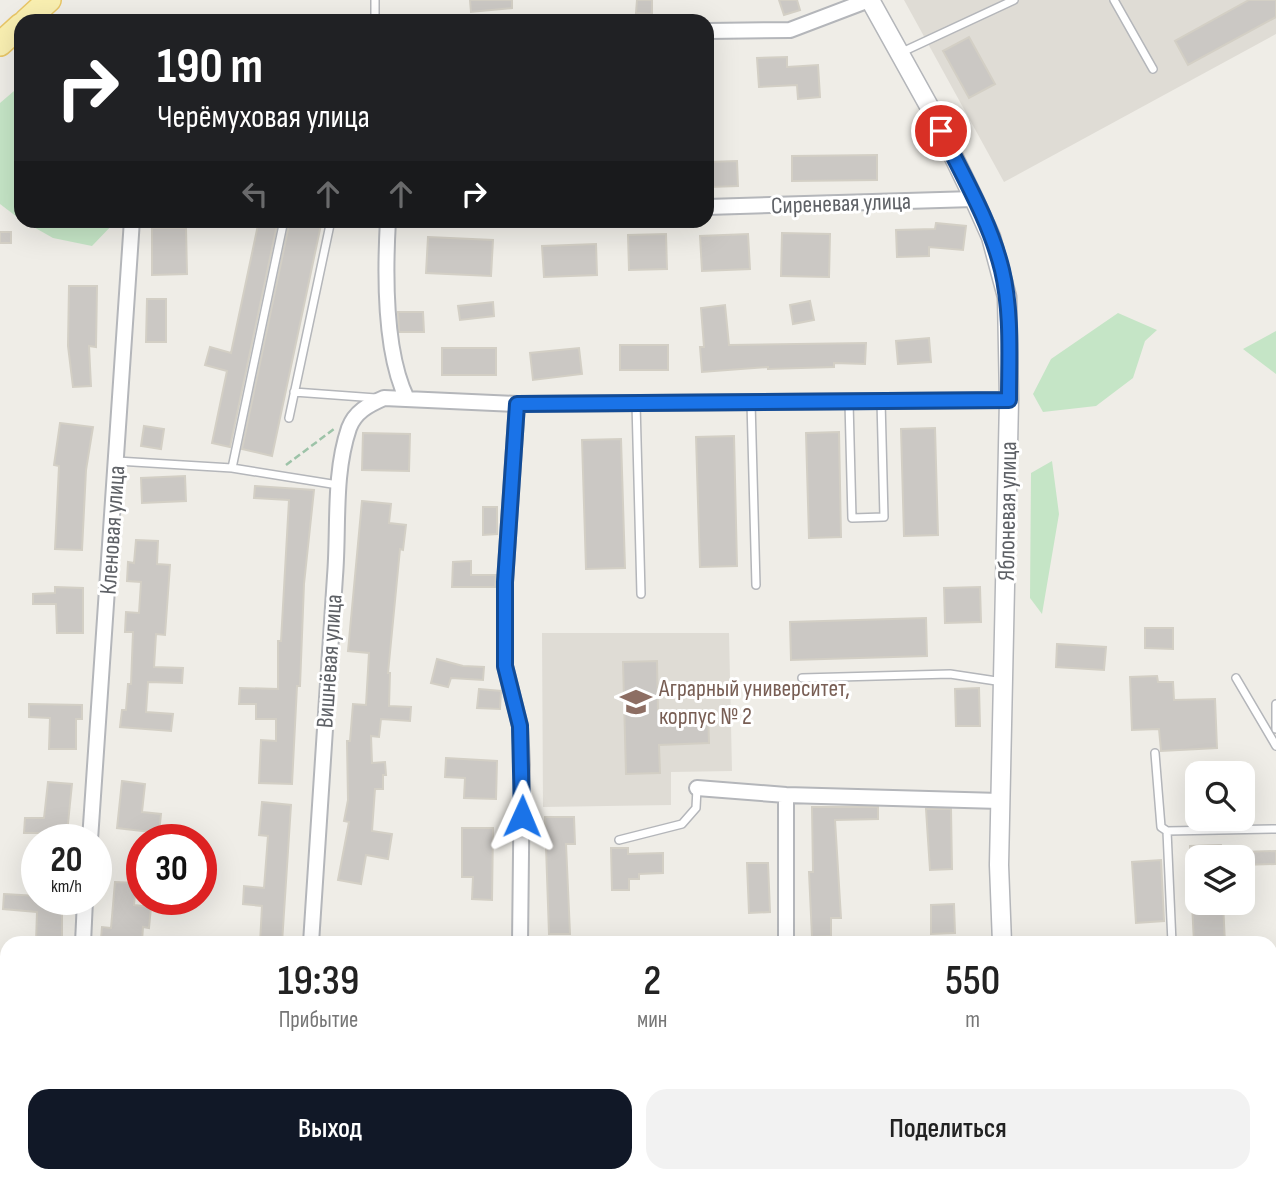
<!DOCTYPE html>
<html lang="ru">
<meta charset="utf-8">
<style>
body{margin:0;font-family:"Sofia Sans Condensed",sans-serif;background:#f2f2f2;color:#222;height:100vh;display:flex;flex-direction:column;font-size:26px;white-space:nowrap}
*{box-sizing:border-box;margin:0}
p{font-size:23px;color:#767676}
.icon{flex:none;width:38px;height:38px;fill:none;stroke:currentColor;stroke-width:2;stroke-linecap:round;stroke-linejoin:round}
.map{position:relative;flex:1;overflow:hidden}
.details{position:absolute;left:0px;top:936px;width:1278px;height:247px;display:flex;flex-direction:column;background:#fff;border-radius:21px 21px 0 0;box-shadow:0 7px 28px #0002}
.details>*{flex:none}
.hud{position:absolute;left:14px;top:14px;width:700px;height:214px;border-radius:21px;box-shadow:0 7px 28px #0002;background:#202124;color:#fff;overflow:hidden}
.fabs{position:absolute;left:1185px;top:761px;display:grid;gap:14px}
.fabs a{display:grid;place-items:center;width:70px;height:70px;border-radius:14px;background:#fff;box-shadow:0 7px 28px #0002;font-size:35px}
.speed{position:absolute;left:21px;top:824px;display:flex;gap:14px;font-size:35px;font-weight:700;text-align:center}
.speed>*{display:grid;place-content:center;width:91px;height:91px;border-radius:50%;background:#fff;box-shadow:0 7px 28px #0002;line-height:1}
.speed small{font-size:18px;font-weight:400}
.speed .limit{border:10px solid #d22;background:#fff;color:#111}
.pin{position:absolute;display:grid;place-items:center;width:60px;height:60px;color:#fff;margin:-30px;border:4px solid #fff;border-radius:50%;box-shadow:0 2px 7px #0007}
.me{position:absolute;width:77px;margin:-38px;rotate:1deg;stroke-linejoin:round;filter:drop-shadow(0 0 5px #0008)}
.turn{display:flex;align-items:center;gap:24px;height:147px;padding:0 28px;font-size:32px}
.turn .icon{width:91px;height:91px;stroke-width:2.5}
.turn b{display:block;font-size:49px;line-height:60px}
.lanes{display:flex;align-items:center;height:66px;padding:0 28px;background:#0003;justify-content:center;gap:35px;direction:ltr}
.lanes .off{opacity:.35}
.eta{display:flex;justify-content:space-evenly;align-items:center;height:119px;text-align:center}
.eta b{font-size:42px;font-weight:600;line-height:49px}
.cta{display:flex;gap:14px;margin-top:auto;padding:14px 28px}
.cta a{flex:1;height:80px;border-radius:21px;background:#111827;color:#fff;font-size:28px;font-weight:600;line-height:80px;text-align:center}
.cta a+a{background:#f2f2f2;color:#222}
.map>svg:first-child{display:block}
.education{fill:#dfdcd5}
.green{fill:#c5e5c6}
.building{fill:#cbc8c4;stroke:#d3cfc5;stroke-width:2}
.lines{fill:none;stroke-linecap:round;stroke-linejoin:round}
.service-casing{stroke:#b4b6ba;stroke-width:10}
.minor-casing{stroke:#b4b6ba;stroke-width:18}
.tertiary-casing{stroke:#b4b6ba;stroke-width:21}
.secondary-casing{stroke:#b3b5ba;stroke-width:24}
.primary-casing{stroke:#e8c667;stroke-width:26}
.path{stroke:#9dc3a8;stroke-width:2.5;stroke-dasharray:7 3.5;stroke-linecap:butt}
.service{stroke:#fff;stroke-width:7}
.minor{stroke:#fff;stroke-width:14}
.tertiary{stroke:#fff;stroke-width:18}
.secondary{stroke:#fff;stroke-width:21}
.primary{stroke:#f9efb1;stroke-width:23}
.route-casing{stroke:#114b97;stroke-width:18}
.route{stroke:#1a73e8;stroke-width:12}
.labels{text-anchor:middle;stroke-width:6;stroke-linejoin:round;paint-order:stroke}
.street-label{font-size:24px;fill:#5e6166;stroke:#fff}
.education-label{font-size:24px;fill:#785e54;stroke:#fff;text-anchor:start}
</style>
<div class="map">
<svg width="1276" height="1182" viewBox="0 0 1276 1182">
<rect width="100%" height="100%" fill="#efede7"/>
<path class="education" d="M904,0H1276V34L1004,182Z
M542,633H729L732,771L671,772V805L543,807Z"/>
<path class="green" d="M21,85V220L0,204V103Z
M23,221H116L92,246L53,238Z
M1118,313L1157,330L1145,341L1133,378L1096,406L1043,412L1033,394L1051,359Z
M1276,331V374L1243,349Z
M1052,461L1059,514L1042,614L1030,598L1031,473Z
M1271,1042H1276V1108L1271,1109Z
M7,1099V1176H190L172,1182H0V1100Z"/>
<path class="building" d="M470,0H512V8L471,12Z
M637,0H652V14L636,13Z
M779,0H797L800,10L784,15Z
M1249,0H1276V17L1188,65L1175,41Z
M969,37L995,84L969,98L943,51Z
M787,57V67L818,65L820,97L798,99L797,85L759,87L757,58Z
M877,155V180L792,181V156Z
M737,161L738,186L709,187L708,162Z
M259,220H278L230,447L212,443L227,371L205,365L210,347L231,353Z
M290,220H322L272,456L242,449Z
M936,223L966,226L963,250L929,247V256L897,257L896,230L935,229Z
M152,228H186L187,274L152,275Z
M0,232H11V243H0Z
M782,233L830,234L829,277L781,276Z
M666,234L667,269L629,270L628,235Z
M748,234L750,269L702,271L700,236Z
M428,237L493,240L491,276L426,273Z
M596,244L597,275L544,277L542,246Z
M69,286H97L96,347L89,346L91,386L73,387L68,346Z
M147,299H166V342H146Z
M810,301L814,320L793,324L790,305Z
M493,302L494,316L460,320L458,306Z
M725,305L729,345L866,343L865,364L834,363V367L768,369V367L702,372L700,347H704L701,308Z
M398,312H423L424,332H399Z
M929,338L931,362L898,364L896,341Z
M620,345H668V370H620Z
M442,348H496V375H442Z
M579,348L582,374L533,380L530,353Z
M60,423L93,427L86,470L82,550L55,549L59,466L54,465Z
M144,426L164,429L161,449L141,446Z
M935,428L938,535L904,536L901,429Z
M839,432L841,537L809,538L806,433Z
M363,433L410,434L409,471L362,470Z
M734,436L737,566L700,567L696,437Z
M621,439L625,568L586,569L582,440Z
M185,476L186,501L142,503L141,478Z
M255,486L314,490L304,584L300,686H297L292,784L259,783L261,740L276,741V719H256V704H239L240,688L278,689V641H281L289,500L254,498Z
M362,501L391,504L389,523L406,525L403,550L400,549L388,673H390L389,706L411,707L410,721L381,719L379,737L371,736L372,763L385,762L386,775H383V789H375L372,831L392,834L388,859L366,855L361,884L338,880L349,822L344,821L348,800L347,741H350L353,704L366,705L369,653L348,651Z
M483,507H497V534L483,535Z
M136,540L158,541L157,564L170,565L165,635L156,634L154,667L183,668L182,683L148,682L146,712L173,714L171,731L120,727L122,710H126L128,684H131L133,632H125L126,612L139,613L141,582L127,581L128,562L134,563Z
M471,561V575H496L495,587H452L453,562Z
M55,587L83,588V633H57L56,604H33V594L55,593Z
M980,587L981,622L945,623L944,588Z
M926,618L927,656L791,660L790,622Z
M1145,628H1173V649L1145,648Z
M1057,644L1106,647L1104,670L1056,667Z
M437,659L463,666L484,667L483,680L451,678L448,687L431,683Z
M657,661L658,713L708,712L709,743L659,745L660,773L626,774L623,662Z
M1157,676L1158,682H1173L1174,700L1215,699L1217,748L1161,751L1159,729L1132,730L1130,677Z
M979,688L980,726H956L955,689Z
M479,689L501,691L500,709L477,708Z
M29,704L82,705V719H76V749H49L50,718L29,717Z
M446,758L497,761L496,799L464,798L465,778L445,777Z
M122,781L145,784L142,812L161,814L159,833L117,828Z
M48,782L72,784L67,833H24L25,818H44Z
M262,802L291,805L282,943H260L262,906L243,904L244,886L264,888L268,836L259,835Z
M812,807H878V819L835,820L841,918H831V936L812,937L809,872H813Z
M926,809H951L952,869L930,870Z
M545,817H574L575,844H566L570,934H549Z
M462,828H493L492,900L472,899L473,877H462Z
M1221,845L1222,858H1190V846Z
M611,848H628V854L663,853V873L639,874V879H629V890H612Z
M1276,851V864L1242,865V852Z
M1161,860L1164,921L1136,923L1132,862Z
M747,863H768L770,912L749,913Z
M115,882L136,883L134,905L151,907L149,928L143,927L142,942L101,939L102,927L111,928Z
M4,894L37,896V900H62V943H36L37,912L3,909Z
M1192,903H1223L1225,943H1194Z
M954,904L955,933L931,934V905Z"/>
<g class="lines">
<defs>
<path id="service" d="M1114,0L1153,69
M375,21V0
M900,53L1014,0
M294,392L376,398
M751,402L756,585
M849,402L852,518L884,517L881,401
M636,403L641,594
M289,418L331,220
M117,461L232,468L338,485
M232,468L284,220
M802,678L950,674L1003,682
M1236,678L1276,746
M1276,704V729
M1155,753L1161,827L1167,831L1276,829
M1167,831L1172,943
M619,840L682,824L696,808L697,788
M472,1176L473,1182
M354,1182L355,1176"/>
<path id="minor" d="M707,31L790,30L869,0
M707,207L974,199
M388,220C385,272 384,352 407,399
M517,404L505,582V666L520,726L522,765L520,943
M697,788L786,795L1000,801
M90,840L132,220
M83,943L85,900
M311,943C319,821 327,699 335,576C339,528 333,475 349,428C355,412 368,405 384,398L517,404L1009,400
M786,943V795
M245,1176V1182
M519,1176V1182"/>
<path id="tertiary" d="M870,0L930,108L974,199L991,237L1007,297L1009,400L999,865L1002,943
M1028,1176V1182"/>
<path id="secondary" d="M1207,1182L1276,1180"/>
<path id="primary" d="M26,21L49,0
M0,44L21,25"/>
</defs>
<use href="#service" class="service-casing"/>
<use href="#minor" class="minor-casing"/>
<use href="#tertiary" class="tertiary-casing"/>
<use href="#secondary" class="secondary-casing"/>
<use href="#primary" class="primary-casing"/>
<path class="path" d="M286,465L334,429
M0,1090L7,1089"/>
<use href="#service" class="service"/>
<use href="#minor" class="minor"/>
<use href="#tertiary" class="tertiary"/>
<use href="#secondary" class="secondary"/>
<use href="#primary" class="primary"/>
</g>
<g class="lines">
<defs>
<path id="route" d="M522,816L520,726L505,666V582L517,404L1009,400C1009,357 1012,312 1002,270C990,221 963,176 941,131"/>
</defs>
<use href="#route" class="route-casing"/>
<use href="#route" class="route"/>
</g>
<defs>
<symbol id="university-bare" viewBox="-9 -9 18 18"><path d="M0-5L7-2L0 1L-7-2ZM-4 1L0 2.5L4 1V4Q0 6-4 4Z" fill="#8d6e63" stroke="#fff" stroke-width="2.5" paint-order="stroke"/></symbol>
</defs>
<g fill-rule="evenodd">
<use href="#university-bare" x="614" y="680" width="44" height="44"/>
</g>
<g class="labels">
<g class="street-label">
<text transform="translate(841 203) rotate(-2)" y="8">Сиреневая улица</text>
<text transform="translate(1007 511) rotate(-89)" y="8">Яблоневая улица</text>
<text transform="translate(112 530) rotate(-86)" y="8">Кленовая улица</text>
<text transform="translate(329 661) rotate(-86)" y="8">Вишнёвая улица</text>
</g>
<g class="education-label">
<text x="659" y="696">Аграрный университет,<tspan x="659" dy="28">корпус № 2</tspan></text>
</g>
</g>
</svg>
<div class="fabs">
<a><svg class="icon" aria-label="search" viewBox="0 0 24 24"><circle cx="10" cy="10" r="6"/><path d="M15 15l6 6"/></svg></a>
<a><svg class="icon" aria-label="layers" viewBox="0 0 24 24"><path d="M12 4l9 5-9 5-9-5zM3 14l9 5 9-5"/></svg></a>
</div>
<div class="speed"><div>20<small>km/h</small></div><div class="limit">30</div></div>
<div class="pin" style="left:941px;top:131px;background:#d93025"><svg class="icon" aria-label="arrive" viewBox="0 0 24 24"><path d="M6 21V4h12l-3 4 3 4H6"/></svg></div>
<svg class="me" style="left:522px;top:816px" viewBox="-20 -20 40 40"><path d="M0-17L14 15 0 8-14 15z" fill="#1a73e8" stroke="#fff" stroke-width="4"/></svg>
<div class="hud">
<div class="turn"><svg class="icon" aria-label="right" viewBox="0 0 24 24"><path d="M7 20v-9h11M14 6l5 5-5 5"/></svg><div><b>190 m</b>Черёмуховая улица</div></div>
<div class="lanes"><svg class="icon off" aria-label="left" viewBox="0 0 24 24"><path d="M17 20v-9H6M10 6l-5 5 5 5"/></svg><svg class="icon off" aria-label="ahead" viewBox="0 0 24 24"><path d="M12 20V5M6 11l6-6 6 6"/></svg><svg class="icon off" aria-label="ahead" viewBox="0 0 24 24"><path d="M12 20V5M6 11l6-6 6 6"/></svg><svg class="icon" aria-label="right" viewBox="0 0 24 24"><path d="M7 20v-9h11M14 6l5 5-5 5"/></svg></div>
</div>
<section class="details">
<div class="eta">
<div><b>19:39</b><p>Прибытие</p></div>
<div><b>2</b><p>мин</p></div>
<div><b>550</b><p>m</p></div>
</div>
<div class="cta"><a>Выход</a><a>Поделиться</a></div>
</section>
</div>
